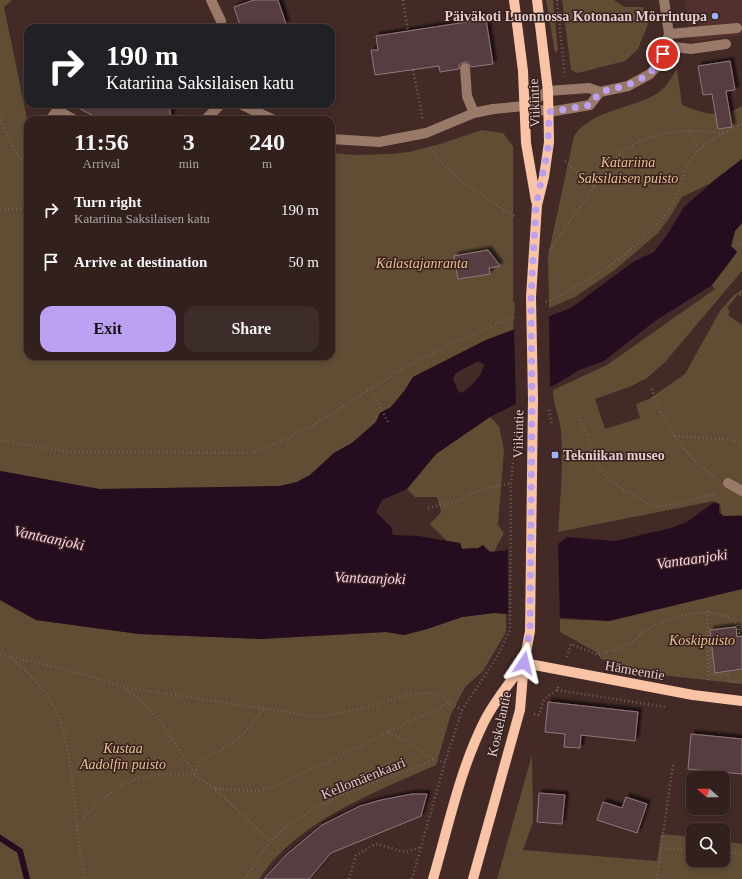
<!DOCTYPE html>
<meta charset="utf-8">
<style>
body{margin:0;font-family:"Times New Roman",serif;background:#3d2d2a;color:#f1f3f6;height:100vh;display:flex;flex-direction:column;font-size:15px;white-space:nowrap}
*{box-sizing:border-box;margin:0}
p{font-size:13px;color:#a8a3a4}
.icon{flex:none;width:22px;height:22px;fill:none;stroke:currentColor;stroke-width:2;stroke-linecap:round;stroke-linejoin:round}
.map{position:relative;flex:1;overflow:hidden}
.side{position:absolute;left:24px;top:116px;width:311px;height:244px;display:flex;flex-direction:column;background:#32201d;border-radius:12px;box-shadow:0 2px 6px #0003,0 0 0 1px #4d3e3b}
.side>*{flex:none}
.guide{position:absolute;left:24px;top:24px;width:311px;height:84px;border-radius:12px;box-shadow:0 2px 6px #0003,0 0 0 1px #4d3e3b;background:#202124;color:#fff;overflow:hidden}
.needle{width:26px;rotate:291deg}
.buttons{position:absolute;left:686px;top:771px;display:grid;gap:8px}
.buttons a{display:grid;place-items:center;width:44px;height:44px;border-radius:8px;background:#32201d;box-shadow:0 2px 6px #0003,0 0 0 1px #4d3e3b;font-size:20px}
.pin{position:absolute;display:grid;place-items:center;width:34px;height:34px;color:#fff;margin:-17px;border:2px solid #fff;border-radius:50%;box-shadow:0 1px 4px #0007}
.me{position:absolute;width:44px;margin:-22px;rotate:10deg;stroke-linejoin:round;filter:drop-shadow(0 0 3px #0008)}
.turn{display:flex;align-items:center;gap:14px;height:84px;padding:0 16px;font-size:18px}
.turn .icon{width:52px;height:52px;stroke-width:2.5}
.turn b{display:block;font-size:28px;line-height:34px}
.eta{display:flex;justify-content:space-evenly;align-items:center;height:68px;text-align:center}
.eta b{font-size:24px;font-weight:700;line-height:28px}
.primary-button{display:flex;gap:8px;margin-top:auto;padding:8px 16px}
.primary-button a{flex:1;height:46px;border-radius:12px;background:#bca0f2;color:#111;font-size:16px;font-weight:700;line-height:46px;text-align:center}
.primary-button a+a{background:#3d2d2a;color:#f1f3f6}
ul{padding:0;list-style:none}
li{display:flex;align-items:center;gap:12px;height:52px;padding:0 16px}
li div{flex:1}
li b{display:block;font-size:15px}
li em{font-style:normal}
.map>svg:first-child{display:block}
.built{fill:#51302d}
.green{fill:#604d34}
.water{fill:#240d1e;fill-rule:evenodd}
.pier{fill:#432a27}
.lines{fill:none;stroke-linecap:round;stroke-linejoin:round}
.stream{stroke:#240d1e;stroke-width:6}
.building{fill:#563c43;stroke:#94767d;filter:url(#shadow)}
.path{stroke:#765f5d;stroke-width:2.5;stroke-dasharray:1 3;stroke-linecap:butt}
.minor{stroke:#997967;stroke-width:10}
.major{stroke:#f9c3a6;stroke-width:10}
.major-bridge{stroke:#f9c3a6;stroke-width:10}
.route{stroke:#bca0f2;stroke-width:7;stroke-dasharray:0 12.6}
.poi-dot{fill:#9ab5fd;stroke:#38201e;stroke-width:1.5}
.labels{text-anchor:middle;stroke-width:3;stroke-linejoin:round;paint-order:stroke}
.poi-label{font-size:14px;font-weight:bold;fill:#dfcecc;stroke:#38201e;text-anchor:end}
.street-label{font-size:14px;fill:#dfcecc;stroke:#38201e}
.park-label{font-size:14px;font-style:italic;fill:#e6c090;stroke:#38201e}
.water-label{font-size:15px;font-style:italic;fill:#fed2ef;stroke:#38201e}
</style>
<div class="map">
<svg width="742" height="879" viewBox="0 0 742 879">
<defs>
<filter id="shadow"><feDropShadow dx="3.5" dy="-3.5" stdDeviation="1" flood-color="#0009"/></filter>
</defs>
<rect width="100%" height="100%" fill="#432a27"/>
<path class="built" d="M685,0H742V35L691,42Z"/>
<path class="green" d="M0,0H12L4,7L28,123V356H331V153L356,155L391,154L409,152L440,144L482,130L503,133L513,146V300L515,304L513,330L486,340L413,377L405,390L391,407L380,413L376,422L352,443L334,453L310,475L297,482L280,486L99,489L0,471Z
M546,0H553L558,50L555,53Z
M562,0H614L624,7H643L648,24L638,49L625,61L578,73L571,70Z
M677,69L682,105C705,114 719,119 742,106V159L709,184L682,197L670,217L658,233L616,269L575,297L549,308L548,256L574,136C592,109 633,109 658,93C667,87 671,78 677,69Z
M742,223V271L665,362L647,378L629,387L595,399L605,429L640,418L636,404L649,399L685,374L720,311L734,295L742,290L741,297L738,294L727,308L730,311L728,315L742,325V515L724,516L721,513L720,504L714,501L558,532C560,499 564,465 561,432C560,417 553,405 553,390L607,365L715,289L712,285L737,252L731,246L735,231Z
M490,417L499,426L504,450L498,525L504,533L494,552L478,548L462,549L460,543L447,541L430,524L441,512L437,497H415L407,489L436,454Z
M742,589V684L661,675L620,666L601,659L596,652L560,632V619L609,621Z
M0,600L36,620L139,634L260,639L386,632L404,635L427,629L462,617L494,613L506,614V632L483,671L465,687L451,714L436,765C374,793 298,820 259,879H0Z
M532,755L533,822L523,850L657,861L661,834L693,837V860H723V841L742,844V879H497Z"/>
<path class="water" d="M742,159V223L735,231L731,246L737,252L712,285L655,321L604,361L579,370L558,383L490,417L436,454L407,489L382,500L376,512L391,527L393,535L418,536L460,543L462,549L478,548L483,545L490,552L557,545L567,537L615,541L671,528L687,522L713,503L719,504V513L724,516H742V589L609,621L494,613L462,617L427,629L404,635L386,632L260,639L139,634L36,620L0,600V471L99,489L280,486L297,482L310,475L334,453L352,443L376,422L380,413L391,407L405,390L413,377L486,340L571,308L633,262L654,252L669,232L684,207L716,179ZM478,361L484,365C481,378 472,385 462,393L458,391L453,379L456,373Z"/>
<path class="pier" d="M549,314L550,389L516,407L514,327Z
M558,542L560,620L508,616V548Z"/>
<g class="lines">
<path class="stream" d="M0,838L20,851L27,879"/>
</g>
<path class="building" d="M254,0H278L286,24L274,28H241L234,7Z
M486,19L493,64L471,67L468,62H464L459,65V69L440,72L439,66L375,75L371,50H378L376,36Z
M730,61L735,90L726,91L732,127L718,129L712,94L703,95L698,66Z
M71,104H169L171,118L101,120Z
M488,250L500,266L489,268L490,274L458,279L454,256Z
M736,627L737,637L742,636V669L715,673L710,630Z
M548,702L638,712L635,741L581,735L580,748L564,747L565,734L545,732Z
M691,734L742,739V774L688,769Z
M539,793L565,795L562,824L537,822Z
M412,794H427L421,816L331,853L309,879H264L286,855L322,825L360,806L381,800Z
M626,797L647,804L637,833L597,820L603,802L622,808Z"/>
<g class="lines">
<path class="path" d="M403,0L408,31
M557,0L565,76
M413,70L423,120
M0,116C6,136 12,152 28,165
M688,132L696,142L698,149
M430,148C452,179 484,197 516,217
M565,161L594,187C602,176 610,164 619,155C645,130 689,128 723,133
M0,210L28,208
M736,242L738,244L742,245
M550,250L594,187
M546,302C591,281 633,253 665,215C675,202 679,188 684,174C695,144 716,137 742,124
M371,389L389,424
M652,389C660,419 688,462 716,477
M549,410L552,426
M579,416L598,467L613,483L654,507L677,504L717,493
M675,436L733,440L742,443
M0,440L69,452L254,453L310,427L397,372L446,346L516,316
M428,508L458,501L480,490L511,483
M707,611L708,681
M708,636L709,635L712,676L728,674L729,682L742,681
M0,654L79,673L123,687L319,717L367,707L412,694L433,693L442,696L449,703
M10,657C26,672 45,687 54,707C72,745 72,787 77,827C79,845 82,862 85,879
M567,657L571,644L598,655C607,652 617,650 625,646C633,642 639,634 647,630C675,615 710,603 737,623L739,633H742
M123,688L144,703L164,726L195,775L215,789L271,842
M557,690L665,707
M534,714L539,715L544,699L557,690L559,684
M388,732L406,741L434,760
M673,765L661,848L693,850
M195,774L199,761L224,748L241,737L264,709
M215,789L259,791L276,786L449,703L462,710
M77,827C95,804 118,781 148,776C163,773 180,775 195,775
M723,852L742,854
M245,879C253,867 261,852 271,841C313,798 380,782 434,760L445,762
M349,879L356,855L376,844L405,852L421,847
M412,879L445,762L462,710L497,657L510,630L511,483L516,430
M657,879L661,848"/>
<path class="minor" d="M211,0L221,21L222,28
M669,34L737,28
M666,46L691,49L726,44
M465,68L467,96L474,113
M240,104L274,120
M525,106L548,91L589,88L600,92L628,86L650,74L660,63L669,34L664,0
M50,120L57,110L75,120
M205,120L221,104
M331,139L379,142L426,133L474,113L493,109L525,106L549,112L590,105L600,92
M728,483L742,491"/>
<path class="major" d="M514,0L523,71L526,143L536,201
M531,297L537,205L544,177L549,142L548,91L537,0
M524,663L693,695L742,701
M433,879C448,828 459,773 483,724C493,702 510,683 524,663
M473,879L520,710L524,663L530,631L533,399"/>
<path class="major-bridge" d="M531,297L533,399"/>
</g>
<g class="lines">
<path class="route" d="M524,663L530,630L532,399L531,297L536,205L548,149L549,112L590,105L600,92C626,86 652,81 663,54"/>
</g>
<g class="poi-dot">
<circle cx="715" cy="16" r="4"/>
<rect x="551" y="451" width="8" height="8" rx="2"/>
</g>
<g class="labels">
<g class="poi-label">
<text x="707" y="21">Päiväkoti Luonnossa Kotonaan Mörrintupa</text>
<text x="563" y="460" text-anchor="start">Tekniikan museo</text>
</g>
<g class="street-label">
<text transform="translate(534 103) rotate(-92)" y="5">Viikintie</text>
<text transform="translate(518 434) rotate(-89)" y="5">Viikintie</text>
<text transform="translate(635 670) rotate(10)" y="5">Hämeentie</text>
<text transform="translate(499 724) rotate(-77)" y="5">Koskelantie</text>
<text transform="translate(363 778) rotate(-22)" y="5">Kellomäenkaari</text>
</g>
<g class="park-label">
<text x="628" y="167">Katariina<tspan x="628" dy="16">Saksilaisen puisto</tspan></text>
<text x="422" y="268">Kalastajanranta</text>
<text x="702" y="645">Koskipuisto</text>
<text x="123" y="753">Kustaa<tspan x="123" dy="16">Aadolfin puisto</tspan></text>
</g>
<g class="water-label">
<text transform="translate(49 538) rotate(12)" y="5">Vantaanjoki</text>
<text transform="translate(692 559) rotate(-8)" y="5">Vantaanjoki</text>
<text transform="translate(370 578) rotate(2)" y="5">Vantaanjoki</text>
</g>
</g>
</svg>
<div class="buttons">
<a><svg class="needle" viewBox="-14 -14 28 28"><path d="M0-13l5 13h-10z" fill="#e53935"/><path d="M0 13l5-13h-10z" fill="#a8a3a4"/></svg></a>
<a><svg class="icon" aria-label="search" viewBox="0 0 24 24"><circle cx="10" cy="10" r="6"/><path d="M15 15l6 6"/></svg></a>
</div>
<div class="pin" style="left:663px;top:54px;background:#d93025"><svg class="icon" aria-label="arrive" viewBox="0 0 24 24"><path d="M6 21V4h12l-3 4 3 4H6"/></svg></div>
<svg class="me" style="left:524px;top:663px" viewBox="-20 -20 40 40"><path d="M0-17L14 15 0 8-14 15z" fill="#bca0f2" stroke="#fff" stroke-width="4"/></svg>
<div class="guide">
<div class="turn"><svg class="icon" aria-label="right" viewBox="0 0 24 24"><path d="M7 20v-9h11M14 6l5 5-5 5"/></svg><div><b>190 m</b>Katariina Saksilaisen katu</div></div>
</div>
<section class="side">
<div class="eta">
<div><b>11:56</b><p>Arrival</p></div>
<div><b>3</b><p>min</p></div>
<div><b>240</b><p>m</p></div>
</div>
<ul>
<li><svg class="icon" aria-label="right" viewBox="0 0 24 24"><path d="M7 20v-9h11M14 6l5 5-5 5"/></svg><div><b>Turn right</b><p>Katariina Saksilaisen katu</p></div><em>190 m</em></li>
<li><svg class="icon" aria-label="arrive" viewBox="0 0 24 24"><path d="M6 21V4h12l-3 4 3 4H6"/></svg><div><b>Arrive at destination</b></div><em>50 m</em></li>
</ul>
<div class="primary-button"><a>Exit</a><a>Share</a></div>
</section>
</div>
